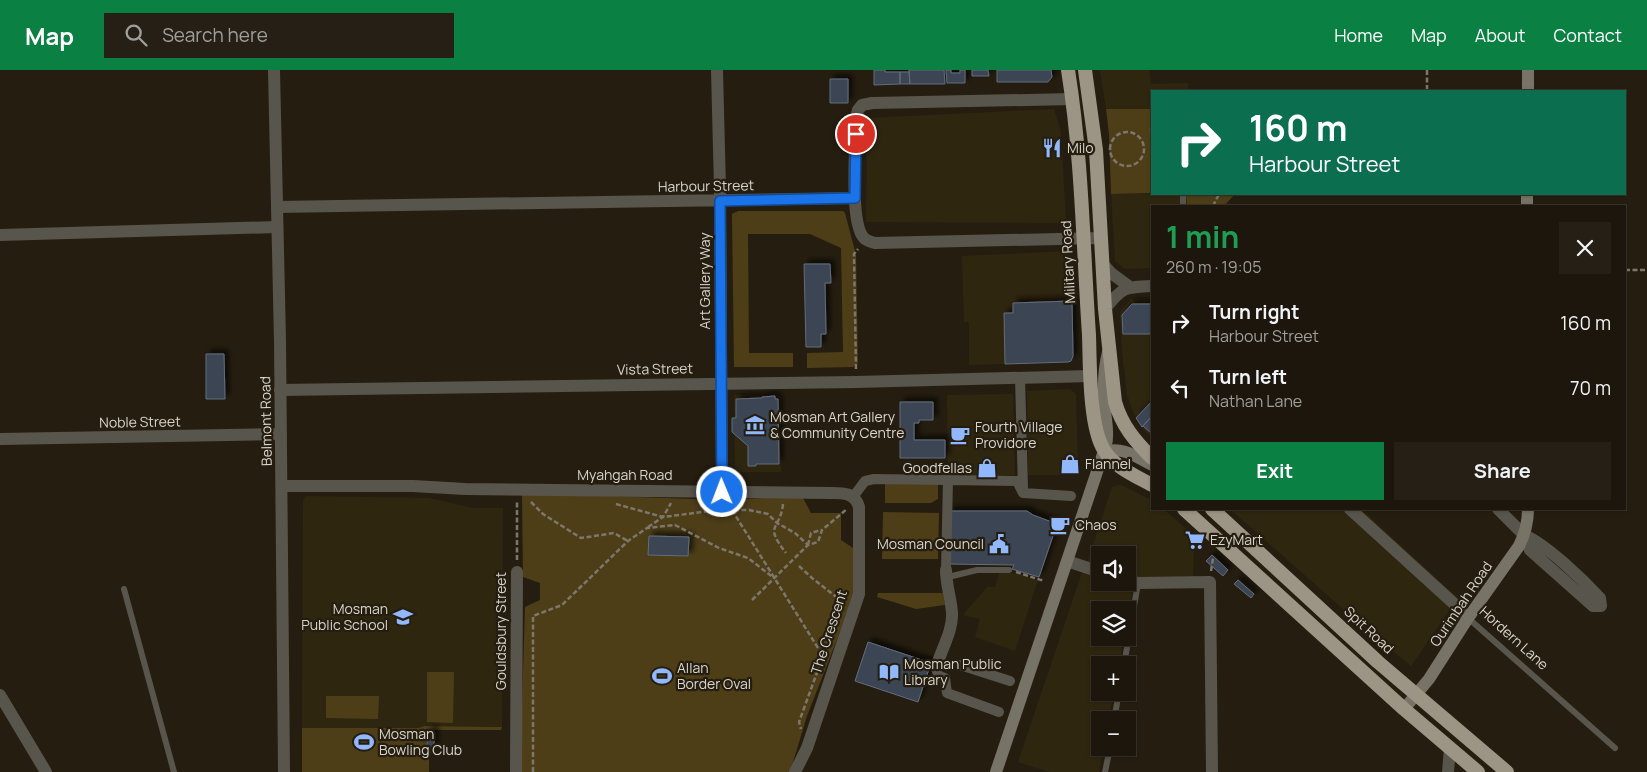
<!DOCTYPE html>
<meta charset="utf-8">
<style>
body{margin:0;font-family:Manrope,sans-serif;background:#251f15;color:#f1f3f6;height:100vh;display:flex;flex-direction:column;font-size:19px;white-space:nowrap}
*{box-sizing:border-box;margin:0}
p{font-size:16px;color:#a09f9d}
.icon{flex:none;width:28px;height:28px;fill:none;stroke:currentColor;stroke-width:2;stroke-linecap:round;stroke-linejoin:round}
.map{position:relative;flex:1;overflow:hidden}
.side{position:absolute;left:1151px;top:135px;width:475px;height:305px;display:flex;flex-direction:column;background:#1c160c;border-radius:0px;box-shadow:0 1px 4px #0004,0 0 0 1px #3a352d}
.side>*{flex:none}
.banner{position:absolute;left:1151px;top:20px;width:475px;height:105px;border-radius:0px;box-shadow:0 1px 4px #0004,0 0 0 1px #3a352d;background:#0b6e4f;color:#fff;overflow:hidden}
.fabs{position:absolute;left:1091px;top:476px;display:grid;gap:10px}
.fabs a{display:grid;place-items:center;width:45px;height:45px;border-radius:0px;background:#1c160c;box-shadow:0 1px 4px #0004,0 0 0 1px #3a352d;font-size:25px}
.pin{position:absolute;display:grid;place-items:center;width:42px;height:42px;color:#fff;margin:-21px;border:2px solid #fff;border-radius:50%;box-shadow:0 1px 5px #0007}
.me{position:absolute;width:55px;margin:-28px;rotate:359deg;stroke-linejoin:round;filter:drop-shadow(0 0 4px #0008)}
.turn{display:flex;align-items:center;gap:18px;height:105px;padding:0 15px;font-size:22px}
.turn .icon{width:65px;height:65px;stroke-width:2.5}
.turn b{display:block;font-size:35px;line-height:42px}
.round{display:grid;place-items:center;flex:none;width:52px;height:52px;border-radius:0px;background:#251f15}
.headline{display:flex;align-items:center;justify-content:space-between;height:85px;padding:0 15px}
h1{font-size:30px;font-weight:700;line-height:38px;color:#1e9e55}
.action{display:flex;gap:10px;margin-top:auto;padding:10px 15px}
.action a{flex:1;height:58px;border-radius:0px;background:#0b8043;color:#fff;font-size:20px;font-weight:700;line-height:58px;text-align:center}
.action a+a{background:#251f15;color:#f1f3f6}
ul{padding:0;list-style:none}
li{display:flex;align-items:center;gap:15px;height:65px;padding:0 15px}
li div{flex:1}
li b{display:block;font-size:19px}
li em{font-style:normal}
header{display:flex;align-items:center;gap:30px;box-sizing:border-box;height:70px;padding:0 25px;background:#0b8043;color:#fff}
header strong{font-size:24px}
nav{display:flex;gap:28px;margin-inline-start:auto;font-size:18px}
.search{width:350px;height:45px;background:#251f15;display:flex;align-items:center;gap:12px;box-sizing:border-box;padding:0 18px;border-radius:0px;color:#a09f9d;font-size:19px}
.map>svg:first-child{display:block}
.built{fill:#2f2610}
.green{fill:#4d3e18}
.building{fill:#3b4452;stroke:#636c7c;filter:url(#shadow)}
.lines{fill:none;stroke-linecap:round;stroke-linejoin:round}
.path{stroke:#7d776b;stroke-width:2.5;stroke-dasharray:5 2.5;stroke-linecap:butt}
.service{stroke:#58554d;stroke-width:6}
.pedestrian{stroke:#58554d;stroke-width:10}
.minor{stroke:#58554d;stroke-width:12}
.tertiary{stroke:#58554d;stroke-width:12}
.secondary{stroke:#787367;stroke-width:12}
.trunk{stroke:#9c9484;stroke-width:14}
.route-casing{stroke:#114b97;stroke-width:12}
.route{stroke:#1a73e8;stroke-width:9}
.labels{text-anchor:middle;stroke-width:4.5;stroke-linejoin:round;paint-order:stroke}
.poi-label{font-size:14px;fill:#d9d5cc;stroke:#251e10;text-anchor:start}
.street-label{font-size:14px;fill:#d9d5cc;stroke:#251e10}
</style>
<header>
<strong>Map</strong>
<div class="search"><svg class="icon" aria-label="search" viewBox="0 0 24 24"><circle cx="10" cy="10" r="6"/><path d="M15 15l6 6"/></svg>Search here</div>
<nav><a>Home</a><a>Map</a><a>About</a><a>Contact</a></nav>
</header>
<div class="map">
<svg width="1647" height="702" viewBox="0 0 1647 702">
<defs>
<filter id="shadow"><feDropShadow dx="4.5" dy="-4.5" stdDeviation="2.5" flood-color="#0009"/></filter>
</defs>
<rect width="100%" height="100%" fill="#251e10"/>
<path class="built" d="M1100,0H1149L1151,14L1188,13V21H1152V39H1106Z
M1054,39L1061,62L1066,153L866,152L867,48Z
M1111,124H1180V136H1152V198L1125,199L1115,191Z
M1069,181L1073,286L1071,291L1068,292L969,295V252H964L962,186Z
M1131,229L1152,230V368L1144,360L1134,344L1127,325L1122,281L1120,241Z
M1070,319L1076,324L1078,399L1068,405H1028L1027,321Z
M1013,324L1015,405L948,406L947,325Z
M734,325H780L781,402H735Z
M1121,415L1149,429L1152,432V439H1163L1189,461L1194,471L1193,507H1128V485H1100V498L1087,493L1112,417Z
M306,426L429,428L473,438H503L502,657L424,656L418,658H302L303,431Z
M1230,439H1361L1458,528L1411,596L1352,547Z
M1000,501L1022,505L1038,510L1015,581L975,567L980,549L963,545L987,517H995Z
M1082,502L1100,509V512L1109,513L1132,522L1128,548V540H1100V568H1124L1119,595H1100V622L1114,623L1108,650H1100V678H1103L1099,702H1049L1018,692Z"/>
<path class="green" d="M1106,39H1152V123L1111,124L1109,64Z
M1186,124H1235L1224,136H1187Z
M738,141H843L845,143L856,185L858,293L853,297L807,298V283L843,282L841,178L810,164H748L749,283H793V297H734L732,144Z
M885,412H938V429L931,433H885Z
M522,423L723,430L802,426L811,443H841V470L856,480L855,519L849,539L807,646L790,702H520L525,537L540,530V513L523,507Z
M883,442L939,443L938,489H882Z
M878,523H943L945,535L916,539L877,527Z
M427,602H454L453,653L427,652Z
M326,626H379L378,649L326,648Z
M424,656L502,657L501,660H426V683H429V702H302V658H418Z"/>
<path class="building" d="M874,0H885V2H900V14L874,15Z
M909,0H944L945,14H910Z
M946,0H951V3H960V0H965V13H947Z
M972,0H988L989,6H972Z
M997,0H1051L1052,7L1048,12H997Z
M900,2H909L910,14H900Z
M830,9H848V33H830Z
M804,194H830L831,213H825L826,264H821V277H806Z
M1072,231L1073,286L1071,291L1068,292L1005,294L1004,243H1013V233Z
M1132,234H1152V264H1123L1122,245Z
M206,284H224L225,329H206Z
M775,326V329H778L779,394H756V396H748V376L732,362V348H736V329L762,328V327Z
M1152,331V346L1142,357L1136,348Z
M900,332H933V350H919V353H914V370H945V388H900Z
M1152,346V361L1151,363L1143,356Z
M949,441H1027L1033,445L1057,454L1039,507L1012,499L1014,495L948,494Z
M649,466L689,467L688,486L648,485Z
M1212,485L1228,500L1223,506L1206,491Z
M1238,510L1254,524L1251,528L1234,514Z
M868,572L931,593L918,632L855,611Z
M427,661H434V683H427Z"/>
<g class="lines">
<path class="path" d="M1427,0V21
M1152,59H1151L1152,97
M1110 79a17 17 0 1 1 34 0a17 17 0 1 1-34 0Z
M1213,136L1219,124
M1625,200H1647
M856,299L854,184L858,179
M531,432L543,444L581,468L614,463L628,471
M616,434L663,447L718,440H749L768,444L777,453L795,463L808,475
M783,434C780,462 763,453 786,483
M732,440L823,586L799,652L801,659
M648,457L663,447L671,433
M808,475L811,463L821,460
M517,490V431
M799,496L812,508L844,533
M1211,501L1213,488
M1016,502L1044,511
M752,530L808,475L818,472L822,460L847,439
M533,702V546L562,535L628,471L647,458L675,455L719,478L748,488L774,508"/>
<path class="service" d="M1183,136V124
M944,508L977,500H1009
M124,519L174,702
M1468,548L1615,678
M1124,595L1138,513
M1114,650L1119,622
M1105,702L1110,678"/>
<path class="pedestrian" d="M1020,308L1023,419
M853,427L865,411L874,409L1017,411L1023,423L1071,426
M946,500L948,410
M939,589L936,599L939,606L945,608L947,623L999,642
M960,595L1010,611"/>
<path class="minor" d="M717,0L720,119L722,422
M1073,29L872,33L862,35L858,40L856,48C856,72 849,153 864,168C867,171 872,172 875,173L1101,168
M277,137L855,128
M0,165L277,157
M1102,193L1111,203L1130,217
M1105,239C1122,217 1125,217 1152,216
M280,320L856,312L1091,306
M0,369L281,364
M282,416H413L465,419L832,423C844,423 855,423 859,437V524L807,678L795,702
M1350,439L1451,531L1468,548
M1498,439L1524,465L1530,480L1593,536H1601L1600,528C1583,510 1546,474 1524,465
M1067,491L1100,502
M1128,511L1138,513L1210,512L1212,702
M939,589C944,575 953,558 952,543C951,528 946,515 946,500
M0,625L46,702
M516,702L517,502
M1448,702L1450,678"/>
<path class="tertiary" d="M274,0L280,271L284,702"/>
<path class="secondary" d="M1528,21V0
M1527,124V136
M1104,382C1123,376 1136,387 1152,395
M1404,639L1429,609L1468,548L1519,476C1525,464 1528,453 1528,439
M996,702L1106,375C1109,364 1106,352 1105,340C1103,320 1103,302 1108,282"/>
<path class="trunk" d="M1068,0C1082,87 1083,176 1089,265C1090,293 1089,357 1104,380C1114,397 1136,406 1152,415
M1085,0L1096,80L1105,239L1115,332C1122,356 1135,371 1152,388
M1184,439L1404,639L1478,702
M1212,439L1378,592L1507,702"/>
</g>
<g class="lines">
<defs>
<path id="route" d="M722,422L720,131L855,128L856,64"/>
</defs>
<use href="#route" class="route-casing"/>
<use href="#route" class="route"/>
</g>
<defs>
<symbol id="restaurant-bare" viewBox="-9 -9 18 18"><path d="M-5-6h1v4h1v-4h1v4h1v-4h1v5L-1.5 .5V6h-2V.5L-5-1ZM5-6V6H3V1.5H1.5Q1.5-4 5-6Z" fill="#91b8fd" stroke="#251e10" stroke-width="2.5" paint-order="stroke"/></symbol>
<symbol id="museum-bare" viewBox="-9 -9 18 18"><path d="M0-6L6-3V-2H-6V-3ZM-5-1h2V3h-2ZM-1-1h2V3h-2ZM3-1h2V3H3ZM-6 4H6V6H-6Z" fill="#91b8fd" stroke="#251e10" stroke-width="2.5" paint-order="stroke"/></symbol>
<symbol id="cafe-bare" viewBox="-9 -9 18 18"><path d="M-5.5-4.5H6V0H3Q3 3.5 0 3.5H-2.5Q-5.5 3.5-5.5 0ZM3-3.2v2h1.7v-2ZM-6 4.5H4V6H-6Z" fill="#91b8fd" stroke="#251e10" stroke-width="2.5" paint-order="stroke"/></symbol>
<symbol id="shop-bare" viewBox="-9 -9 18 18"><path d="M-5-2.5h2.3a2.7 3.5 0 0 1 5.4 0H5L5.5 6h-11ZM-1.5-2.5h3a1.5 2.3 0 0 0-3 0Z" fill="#91b8fd" stroke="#251e10" stroke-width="2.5" paint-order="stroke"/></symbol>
<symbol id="supermarket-bare" viewBox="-9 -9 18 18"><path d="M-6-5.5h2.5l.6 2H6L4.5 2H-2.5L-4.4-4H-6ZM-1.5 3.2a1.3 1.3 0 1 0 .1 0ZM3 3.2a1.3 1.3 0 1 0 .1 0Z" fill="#91b8fd" stroke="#251e10" stroke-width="2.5" paint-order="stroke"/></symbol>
<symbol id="civic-bare" viewBox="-9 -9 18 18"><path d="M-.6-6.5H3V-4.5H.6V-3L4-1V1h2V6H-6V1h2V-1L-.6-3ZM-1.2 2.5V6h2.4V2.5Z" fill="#91b8fd" stroke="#251e10" stroke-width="2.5" paint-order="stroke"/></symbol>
<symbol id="school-bare" viewBox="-9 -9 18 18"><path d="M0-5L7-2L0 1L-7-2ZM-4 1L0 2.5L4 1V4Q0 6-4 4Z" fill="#91b8fd" stroke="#251e10" stroke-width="2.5" paint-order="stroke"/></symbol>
<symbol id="library-bare" viewBox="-9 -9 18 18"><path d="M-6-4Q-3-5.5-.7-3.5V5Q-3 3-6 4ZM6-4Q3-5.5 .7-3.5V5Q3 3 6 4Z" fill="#91b8fd" stroke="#251e10" stroke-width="2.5" paint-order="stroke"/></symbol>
<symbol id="stadium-bare" viewBox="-9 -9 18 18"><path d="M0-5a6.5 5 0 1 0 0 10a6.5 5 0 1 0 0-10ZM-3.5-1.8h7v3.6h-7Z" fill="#91b8fd" stroke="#251e10" stroke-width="2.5" paint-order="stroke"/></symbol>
</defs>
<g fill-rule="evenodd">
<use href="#restaurant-bare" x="1038" y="64" width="28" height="28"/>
<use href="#museum-bare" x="741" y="341" width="28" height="28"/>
<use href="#cafe-bare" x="946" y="351" width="28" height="28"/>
<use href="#shop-bare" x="1056" y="380" width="28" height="28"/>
<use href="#shop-bare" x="973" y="384" width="28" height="28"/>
<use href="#cafe-bare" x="1046" y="441" width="28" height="28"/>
<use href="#supermarket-bare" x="1181" y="456" width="28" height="28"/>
<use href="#civic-bare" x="985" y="460" width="28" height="28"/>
<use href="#school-bare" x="389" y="533" width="28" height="28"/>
<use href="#library-bare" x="875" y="588" width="28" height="28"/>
<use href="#stadium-bare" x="648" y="592" width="28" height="28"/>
<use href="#stadium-bare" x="350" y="658" width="28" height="28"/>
</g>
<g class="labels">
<g class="poi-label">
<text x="1067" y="83">Milo</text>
<text x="770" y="352">Mosman Art Gallery<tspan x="770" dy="16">&amp; Community Centre</tspan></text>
<text x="975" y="362">Fourth Village<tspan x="975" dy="16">Providore</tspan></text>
<text x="1085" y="399">Flannel</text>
<text x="972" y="403" text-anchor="end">Goodfellas</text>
<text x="1075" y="460">Chaos</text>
<text x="1210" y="475">EzyMart</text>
<text x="984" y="479" text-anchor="end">Mosman Council</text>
<text x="388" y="544" text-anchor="end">Mosman<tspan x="388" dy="16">Public School</tspan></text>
<text x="904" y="599">Mosman Public<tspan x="904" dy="16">Library</tspan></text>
<text x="677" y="603">Allan<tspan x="677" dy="16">Border Oval</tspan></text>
<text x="379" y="669">Mosman<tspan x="379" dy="16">Bowling Club</tspan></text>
</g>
<g class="street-label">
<text transform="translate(706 116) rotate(-1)" y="5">Harbour Street</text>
<text transform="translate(1068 192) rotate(-93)" y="5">Military Road</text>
<text transform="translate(705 211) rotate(-90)" y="5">Art Gallery Way</text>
<text transform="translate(655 299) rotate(-1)" y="5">Vista Street</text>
<text transform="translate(266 351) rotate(-91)" y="5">Belmont Road</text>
<text transform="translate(140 352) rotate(-1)" y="5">Noble Street</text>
<text x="625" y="410">Myahgah Road</text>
<text transform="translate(1461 534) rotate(-56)" y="5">Ourimbah Road</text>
<text transform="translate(1369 560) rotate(43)" y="5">Spit Road</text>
<text transform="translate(501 561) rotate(-90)" y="5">Gouldsbury Street</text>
<text transform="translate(829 562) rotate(-72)" y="5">The Crescent</text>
<text transform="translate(1514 568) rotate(42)" y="5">Hordern Lane</text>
</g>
</g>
</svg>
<div class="fabs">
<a><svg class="icon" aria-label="sound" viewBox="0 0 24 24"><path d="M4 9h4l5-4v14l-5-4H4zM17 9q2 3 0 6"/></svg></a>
<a><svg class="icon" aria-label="layers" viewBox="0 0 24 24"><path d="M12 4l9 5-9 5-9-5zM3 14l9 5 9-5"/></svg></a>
<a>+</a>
<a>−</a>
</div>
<div class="pin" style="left:856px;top:64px;background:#d93025"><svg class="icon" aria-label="arrive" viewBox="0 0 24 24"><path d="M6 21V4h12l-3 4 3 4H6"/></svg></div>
<svg class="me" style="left:722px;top:422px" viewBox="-20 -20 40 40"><circle r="17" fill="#1a73e8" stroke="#fff" stroke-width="3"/><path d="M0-11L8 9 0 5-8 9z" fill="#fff"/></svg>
<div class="banner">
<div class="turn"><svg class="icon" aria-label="right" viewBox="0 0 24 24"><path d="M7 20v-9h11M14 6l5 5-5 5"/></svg><div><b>160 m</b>Harbour Street</div></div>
</div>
<section class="side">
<div class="headline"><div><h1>1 min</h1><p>260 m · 19:05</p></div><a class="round"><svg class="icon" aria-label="close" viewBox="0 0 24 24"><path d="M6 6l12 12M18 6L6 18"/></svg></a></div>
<ul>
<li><svg class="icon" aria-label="right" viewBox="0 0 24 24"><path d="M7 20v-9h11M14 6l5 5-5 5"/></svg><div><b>Turn right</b><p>Harbour Street</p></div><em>160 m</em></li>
<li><svg class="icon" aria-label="left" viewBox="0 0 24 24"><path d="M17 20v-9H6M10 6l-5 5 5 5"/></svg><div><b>Turn left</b><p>Nathan Lane</p></div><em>70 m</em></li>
</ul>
<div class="action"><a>Exit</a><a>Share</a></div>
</section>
</div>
